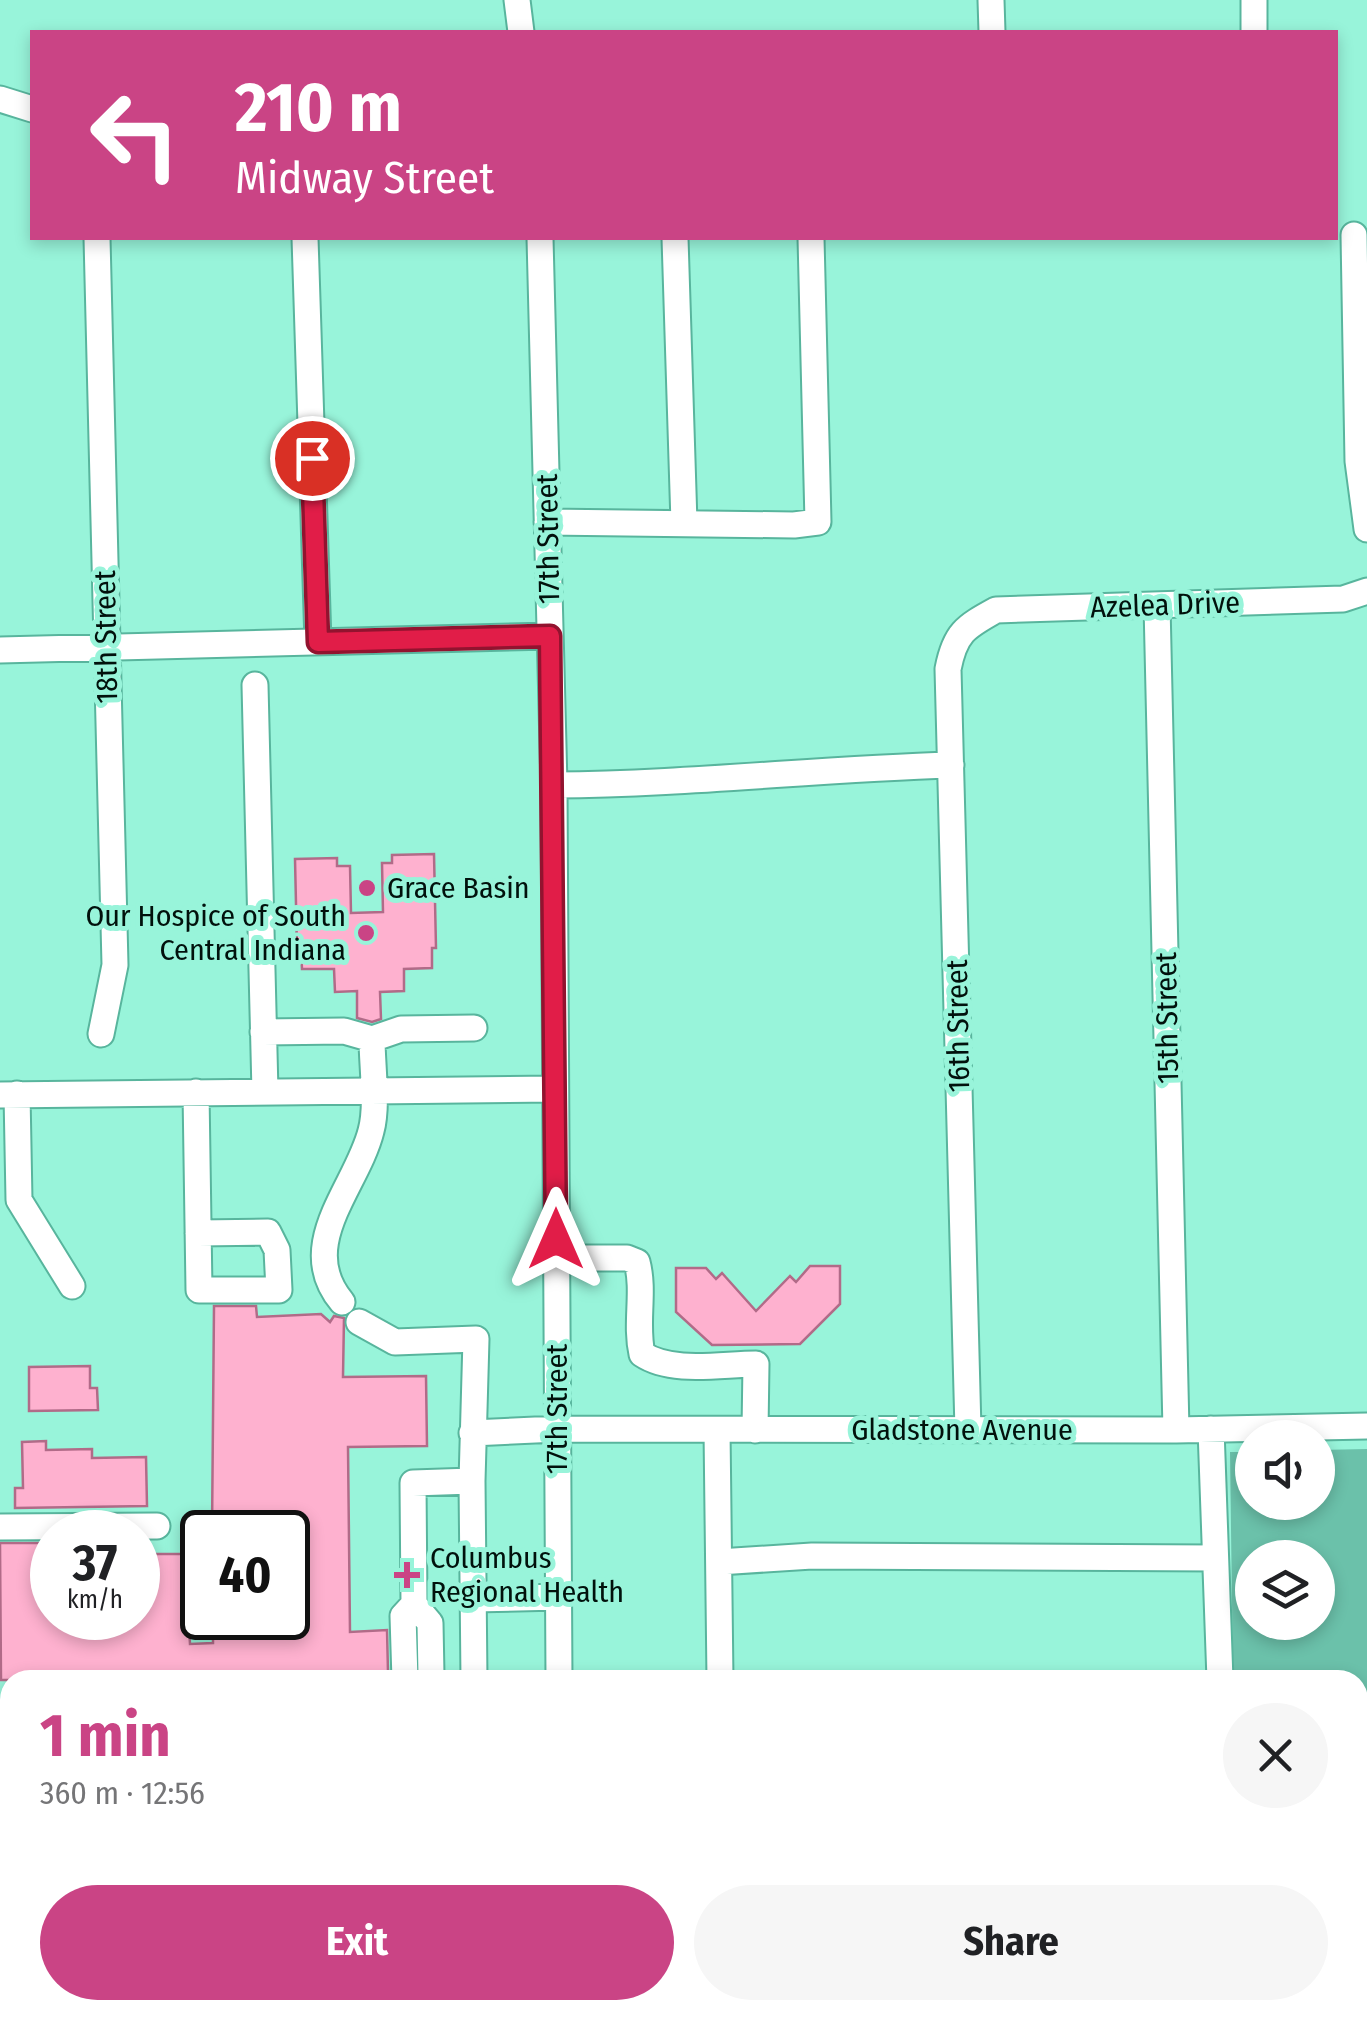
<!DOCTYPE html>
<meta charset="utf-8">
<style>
body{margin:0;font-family:"Fira Sans Condensed",sans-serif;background:#f6f6f6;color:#202124;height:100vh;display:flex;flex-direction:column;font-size:38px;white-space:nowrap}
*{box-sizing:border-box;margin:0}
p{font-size:32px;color:#757577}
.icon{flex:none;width:55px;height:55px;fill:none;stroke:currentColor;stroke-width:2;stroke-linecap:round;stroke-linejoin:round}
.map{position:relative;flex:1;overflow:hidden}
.details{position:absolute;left:0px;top:1670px;width:1368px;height:350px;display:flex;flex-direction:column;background:#fff;border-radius:30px 30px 0 0;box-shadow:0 5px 15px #0003}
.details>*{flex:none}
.hud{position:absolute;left:30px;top:30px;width:1308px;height:210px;border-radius:0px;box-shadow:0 5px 15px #0003;background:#ca4485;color:#fff;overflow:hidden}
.tools{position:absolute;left:1235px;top:1420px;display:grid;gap:20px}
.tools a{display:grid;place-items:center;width:100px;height:100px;border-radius:50%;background:#fff;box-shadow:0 5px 15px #0003;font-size:50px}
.speed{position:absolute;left:30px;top:1510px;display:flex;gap:20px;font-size:50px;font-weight:700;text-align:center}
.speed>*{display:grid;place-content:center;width:130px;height:130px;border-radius:50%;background:#fff;box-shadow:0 5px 15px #0003;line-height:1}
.speed small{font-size:25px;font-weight:400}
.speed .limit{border:5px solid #111;border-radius:15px;background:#fff;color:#111}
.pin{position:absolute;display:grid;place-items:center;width:85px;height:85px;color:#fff;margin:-42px;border:5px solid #fff;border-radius:50%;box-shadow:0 2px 10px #0007}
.me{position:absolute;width:110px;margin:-55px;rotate:0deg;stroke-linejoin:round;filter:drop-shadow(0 0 8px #0008)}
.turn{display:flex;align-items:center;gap:35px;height:210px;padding:0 40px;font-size:45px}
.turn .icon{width:130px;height:130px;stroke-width:2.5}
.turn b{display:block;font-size:70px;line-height:85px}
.round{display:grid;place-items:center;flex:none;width:105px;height:105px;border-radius:52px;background:#f6f6f6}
.summary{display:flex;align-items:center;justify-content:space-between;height:170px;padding:0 40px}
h1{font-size:60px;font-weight:700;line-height:75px;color:#ca4485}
.button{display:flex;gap:20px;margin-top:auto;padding:20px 40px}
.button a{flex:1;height:115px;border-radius:60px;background:#ca4485;color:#fff;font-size:40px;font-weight:700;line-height:115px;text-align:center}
.button a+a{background:#f6f6f6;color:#202124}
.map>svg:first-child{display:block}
.green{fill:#6bc1aa;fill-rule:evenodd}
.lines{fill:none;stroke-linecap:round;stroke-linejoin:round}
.river{stroke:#9483cb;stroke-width:35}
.building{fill:#feb1cf;stroke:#b16b88;stroke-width:2.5}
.minor-casing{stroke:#58b59d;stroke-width:29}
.path{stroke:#518979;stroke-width:4;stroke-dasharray:5 8;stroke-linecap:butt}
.minor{stroke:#fff;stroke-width:25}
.route-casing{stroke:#92132f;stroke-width:25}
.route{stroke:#e11d48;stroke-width:18}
.poi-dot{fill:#ca4485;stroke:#98f4da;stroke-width:4}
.labels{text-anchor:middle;stroke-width:10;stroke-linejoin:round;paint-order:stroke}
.street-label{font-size:30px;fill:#01110c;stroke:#98f4da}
.poi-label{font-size:30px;fill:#01110c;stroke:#98f4da;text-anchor:start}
</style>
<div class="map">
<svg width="1367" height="2020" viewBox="0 0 1367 2020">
<rect width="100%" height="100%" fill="#98f4da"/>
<path class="green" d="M1367,1449V2020H606V2010H1358V1680H1233L1230,1452H1252V1502H1318V1450ZM1252,1558H1318V1622H1252Z"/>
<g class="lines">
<path class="river" d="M25,2010L57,2020"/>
</g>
<path class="building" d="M434,854L436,948H432V968L404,969V991L380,992L381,1019L372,1022L357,1018V991L335,992L334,969H302L301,949H297L295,859L337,858V866H350L351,913L383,912L382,863H392V855Z
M810,1266H840V1304L800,1344L712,1345L676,1312V1268H706L716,1279L722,1273L756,1311L790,1276L796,1282Z
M214,1306H256L257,1317L321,1314L330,1322L334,1316L344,1318L343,1377L426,1376L427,1446L348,1447L350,1632L387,1630L388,1672H371V1680H1L0,1543H52V1618H138V1554H185L190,1644L213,1643V1618H288V1532H212Z
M90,1366V1388H97L98,1410L29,1411V1367Z
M46,1441V1450L92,1449V1458L146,1457L147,1506L15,1508V1488H23L22,1442Z"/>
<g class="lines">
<defs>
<path id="minor" d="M517,0L521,32
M991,0L992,32
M1254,0V32
M0,99L32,109
M1354,235L1358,461L1367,529
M97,238L115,965L101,1034
M305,238L318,642
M540,238L554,785L559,1680
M675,238L684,523
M547,522L794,525L818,522L811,238
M1157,605L1176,1430
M0,650L550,636
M255,685L265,1092
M554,785C687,784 818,769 951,765
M263,1032L344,1031L372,1039L401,1029L474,1028
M196,1092L199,1290H279L277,1250L268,1232L198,1233
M17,1094L19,1200L72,1286
M0,1095L555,1089
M556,1258H627L637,1262C645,1292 635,1323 642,1354C672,1374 721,1364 756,1364L755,1430
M342,1302C294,1245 357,1187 371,1131C378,1106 372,1065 372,1039
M359,1322L395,1342L476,1339L472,1481L474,1680
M1211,1429L1220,1680
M717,1430L720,1680
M968,1430L948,669C955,633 965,627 996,610L1343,599L1367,591
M472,1433L557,1429L1176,1430L1367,1426
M0,1527L157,1526
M719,1562L812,1556L1215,1558
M473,1599L559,1597
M405,1680L403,1616L414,1604
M425,1680L431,1675L430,1623L414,1604L413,1483L472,1481
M0,1949L10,1952
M262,2010V2020
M573,2010V2020"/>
</defs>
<use href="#minor" class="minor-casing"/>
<path class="path" d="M795,2010L841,2020
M707,2020L777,2010"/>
<use href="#minor" class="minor"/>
</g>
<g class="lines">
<defs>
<path id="route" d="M312,458L318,642L550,636L556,1239"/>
</defs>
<use href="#route" class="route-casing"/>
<use href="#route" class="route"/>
</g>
<g class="poi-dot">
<circle cx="367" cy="888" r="10"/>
<circle cx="366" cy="933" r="10"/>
<path d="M402 1560h10v10h10v10h-10v10h-10v-10h-10v-10h10z"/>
</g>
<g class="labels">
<g class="street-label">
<text transform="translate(548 539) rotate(-91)" y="10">17th Street</text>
<text transform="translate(1165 605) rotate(-2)" y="10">Azelea Drive</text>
<text transform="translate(106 637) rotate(-91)" y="10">18th Street</text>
<text transform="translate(1167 1018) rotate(-91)" y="10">15th Street</text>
<text transform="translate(958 1026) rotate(-91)" y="10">16th Street</text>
<text transform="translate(557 1409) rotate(-90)" y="10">17th Street</text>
<text x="962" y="1440">Gladstone Avenue</text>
</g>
<g class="poi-label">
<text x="387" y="898">Grace Basin</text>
<text x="346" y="926" text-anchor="end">Our Hospice of South<tspan x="346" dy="34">Central Indiana</tspan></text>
<text x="430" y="1568">Columbus<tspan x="430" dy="34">Regional Health</tspan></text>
</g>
</g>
</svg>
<div class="tools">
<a><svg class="icon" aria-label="sound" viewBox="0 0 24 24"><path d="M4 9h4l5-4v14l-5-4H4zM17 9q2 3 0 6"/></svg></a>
<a><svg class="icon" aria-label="layers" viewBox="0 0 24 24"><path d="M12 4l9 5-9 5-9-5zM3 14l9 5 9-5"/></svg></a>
</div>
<div class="speed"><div>37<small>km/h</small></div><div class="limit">40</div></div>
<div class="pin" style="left:312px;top:458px;background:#d93025"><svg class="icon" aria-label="arrive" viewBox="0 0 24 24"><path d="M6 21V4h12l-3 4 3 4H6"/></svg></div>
<svg class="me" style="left:556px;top:1239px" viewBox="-20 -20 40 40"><path d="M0-17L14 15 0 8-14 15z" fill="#e11d48" stroke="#fff" stroke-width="4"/></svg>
<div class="hud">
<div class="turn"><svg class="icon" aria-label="left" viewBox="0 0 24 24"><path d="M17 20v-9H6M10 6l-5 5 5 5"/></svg><div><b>210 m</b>Midway Street</div></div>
</div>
<section class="details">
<div class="summary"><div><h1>1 min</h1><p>360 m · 12:56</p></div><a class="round"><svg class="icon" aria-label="close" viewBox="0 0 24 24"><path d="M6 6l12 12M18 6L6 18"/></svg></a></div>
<div class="button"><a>Exit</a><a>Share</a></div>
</section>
</div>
